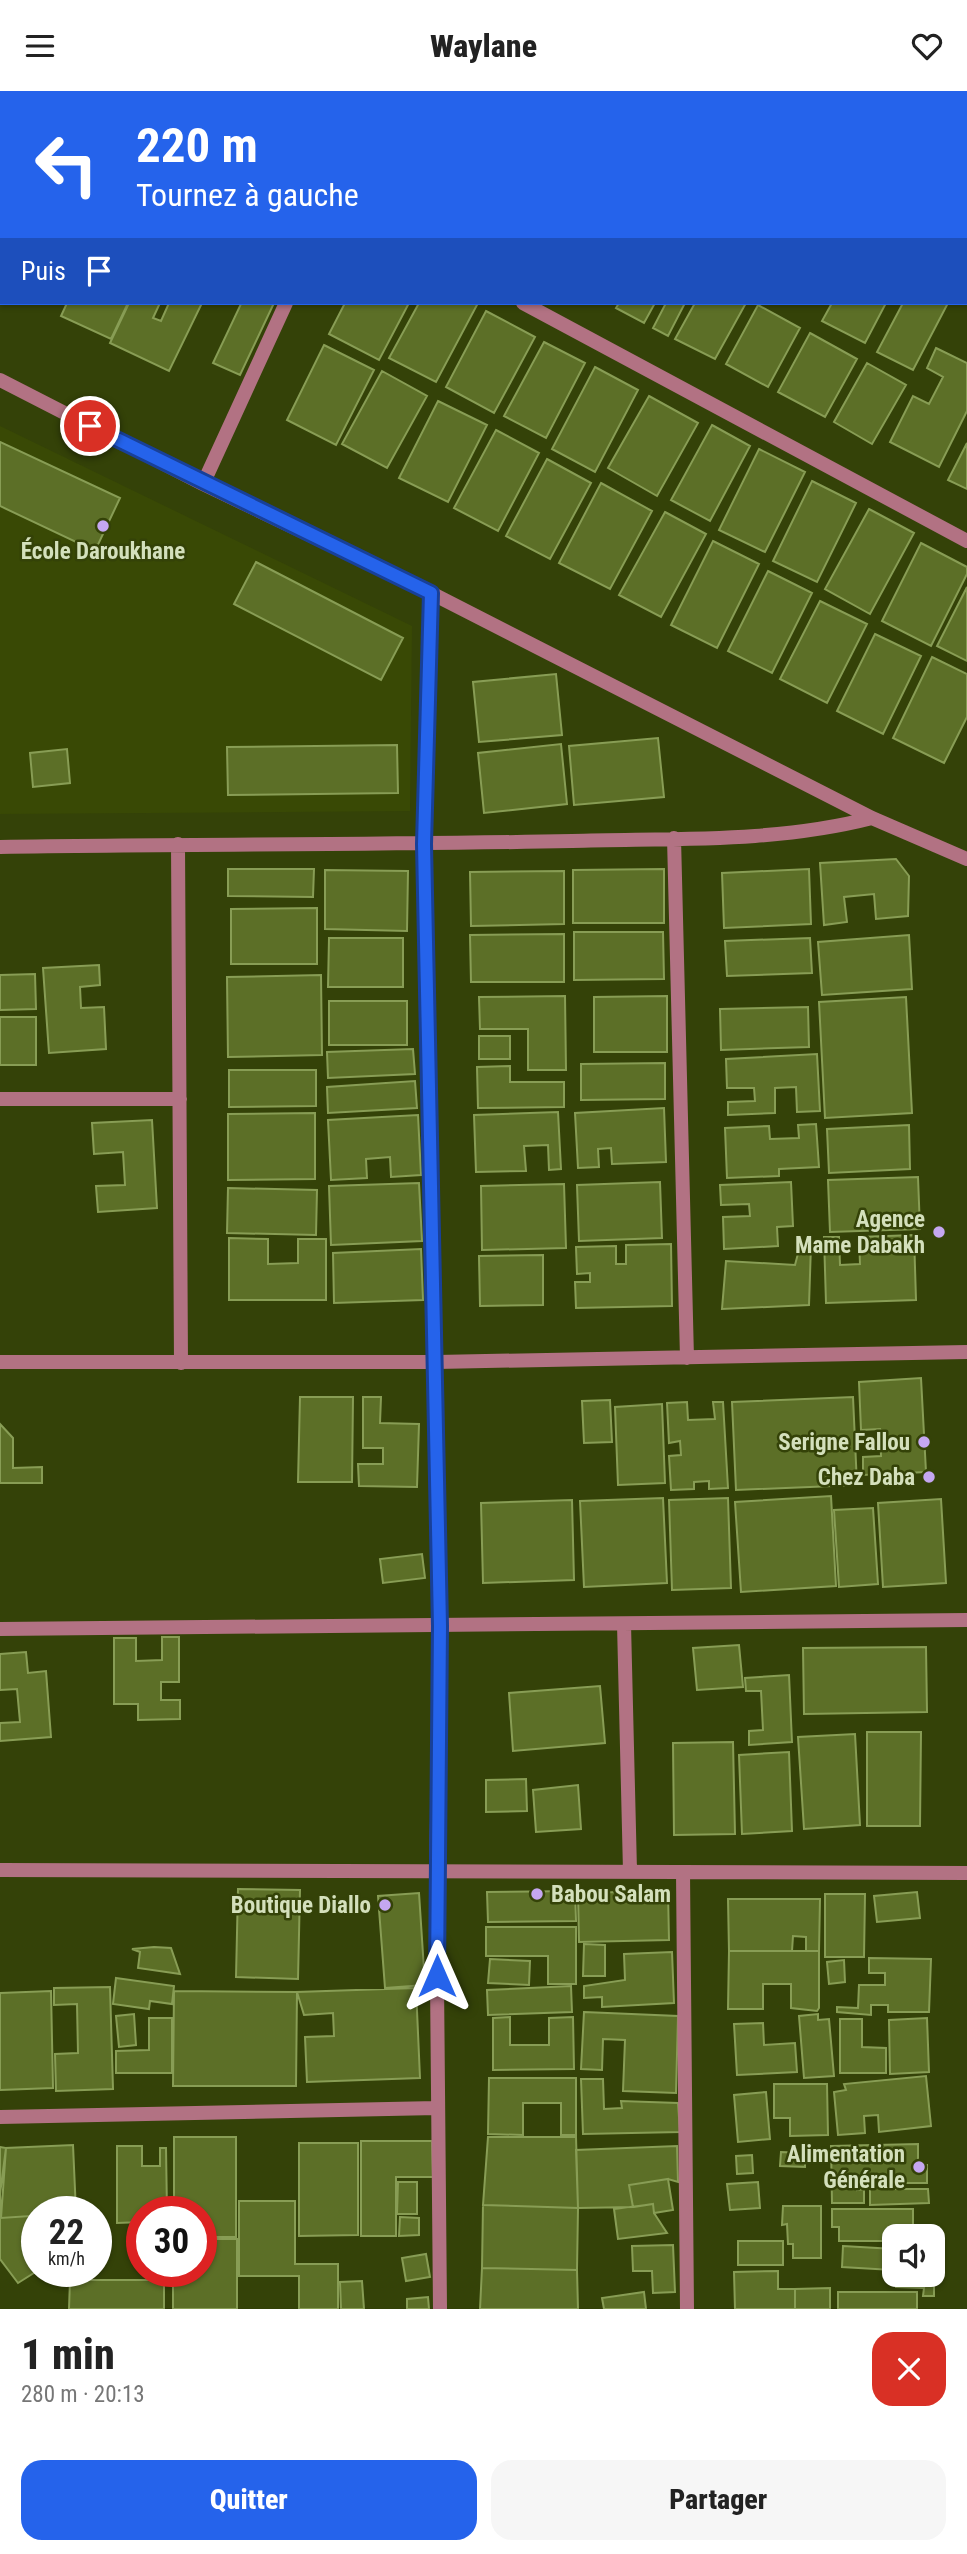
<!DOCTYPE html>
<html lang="fr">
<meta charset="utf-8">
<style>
body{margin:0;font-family:"Roboto Condensed",sans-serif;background:#f6f6f6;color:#222;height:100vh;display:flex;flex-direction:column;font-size:26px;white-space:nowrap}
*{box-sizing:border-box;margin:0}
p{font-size:23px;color:#767676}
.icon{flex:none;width:38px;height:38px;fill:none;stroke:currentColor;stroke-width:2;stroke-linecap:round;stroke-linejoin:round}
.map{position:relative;height:2218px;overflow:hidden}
.panel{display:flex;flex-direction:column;background:#fff;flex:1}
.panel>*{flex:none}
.top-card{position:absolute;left:0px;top:0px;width:968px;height:214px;box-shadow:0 2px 5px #0004;background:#2563eb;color:#fff;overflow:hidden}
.tools{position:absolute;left:882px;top:2133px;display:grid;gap:14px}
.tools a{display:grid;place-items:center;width:63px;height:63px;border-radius:14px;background:#fff;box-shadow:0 2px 5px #0004;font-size:35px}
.speed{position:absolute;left:21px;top:2105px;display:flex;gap:14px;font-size:35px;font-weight:700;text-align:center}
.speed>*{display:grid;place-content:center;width:91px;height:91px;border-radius:50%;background:#fff;box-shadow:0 2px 5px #0004;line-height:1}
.speed small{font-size:18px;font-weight:400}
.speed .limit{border:10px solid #d22;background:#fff;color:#111}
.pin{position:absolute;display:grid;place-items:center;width:60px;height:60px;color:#fff;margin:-30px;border:4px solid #fff;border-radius:50%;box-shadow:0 2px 7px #0007}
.me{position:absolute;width:77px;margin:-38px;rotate:0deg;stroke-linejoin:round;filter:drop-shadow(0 0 5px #0008)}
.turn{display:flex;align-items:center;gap:24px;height:147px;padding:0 21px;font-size:32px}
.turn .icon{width:91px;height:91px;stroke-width:2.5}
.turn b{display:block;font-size:49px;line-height:60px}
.then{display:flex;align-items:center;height:66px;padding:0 21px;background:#0003;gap:14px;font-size:26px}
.round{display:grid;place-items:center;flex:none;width:74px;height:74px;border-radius:21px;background:#f6f6f6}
.headline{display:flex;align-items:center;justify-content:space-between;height:119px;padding:0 21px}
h1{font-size:42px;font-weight:800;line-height:52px}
.primary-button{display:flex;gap:14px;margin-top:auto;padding:14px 21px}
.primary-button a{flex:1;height:80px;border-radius:21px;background:#2563eb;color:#fff;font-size:28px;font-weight:800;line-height:80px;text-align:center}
.primary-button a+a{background:#f6f6f6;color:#222}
header{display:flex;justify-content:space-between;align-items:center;height:91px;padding:0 21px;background:#fff;font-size:32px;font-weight:800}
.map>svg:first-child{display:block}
.built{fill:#394905}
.building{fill:#5c6f27;stroke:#889d55;stroke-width:2}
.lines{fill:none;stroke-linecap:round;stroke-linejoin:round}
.minor{stroke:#b27283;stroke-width:14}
.route-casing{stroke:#184099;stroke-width:18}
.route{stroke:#2563eb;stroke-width:12}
.poi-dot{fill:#c5a7f1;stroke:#344208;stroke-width:2.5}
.labels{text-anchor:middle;stroke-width:5;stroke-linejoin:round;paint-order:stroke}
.poi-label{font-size:23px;font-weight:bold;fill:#d4e0bc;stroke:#344208;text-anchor:end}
</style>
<header><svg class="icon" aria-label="menu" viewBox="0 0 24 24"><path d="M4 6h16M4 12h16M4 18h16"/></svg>Waylane<svg class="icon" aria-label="heart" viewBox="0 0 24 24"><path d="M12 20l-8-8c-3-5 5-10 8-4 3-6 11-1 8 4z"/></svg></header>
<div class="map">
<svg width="967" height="2218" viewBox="0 0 967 2218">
<rect width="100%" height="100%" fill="#344208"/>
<path class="built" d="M0,335L412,535L410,720L0,723Z"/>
<path class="building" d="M0,0H35L2,2L0,72Z
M304,0H377L303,2Z
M435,0H495L434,2Z
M507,0H571L506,2Z
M767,0H836L835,2Z
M854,0H936L939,2H853Z
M2,68V122L0,121Z
M0,121L2,122V185L0,184Z
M67,212H128L111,248L61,225Z
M129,212H160L153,227L161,230L169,212H202L169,280L110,252Z
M237,212H274L240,284L213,272L241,213Z
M345,212H409L379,269L329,243Z
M419,212H478L436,291L389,267Z
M619,212H655L644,232L616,217Z
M666,212H685L668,245L653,237Z
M695,212H746L715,268L675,248Z
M832,212H886L865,252L822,230Z
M903,212H948L913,279L877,261Z
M758,214L800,237L768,296L726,273Z
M486,220L535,246L494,322L446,296Z
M810,242L857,268L825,326L778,301Z
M544,251L585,272L546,347L504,325Z
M324,254L374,279L336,354L287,329Z
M936,257L967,272V320L939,376L890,351L913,305L929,313L943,286L927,277Z
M867,272L906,294L872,353L834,331Z
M595,276L638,299L595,381L552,358Z
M382,280L427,305L387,377L342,353Z
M649,305L698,332L657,405L608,377Z
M438,310L487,334L448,411L399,387Z
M712,334L750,355L710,430L671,409Z
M496,339L539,362L498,440L454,417Z
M0,351L120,407L95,460L0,415Z
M967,352V398L948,389Z
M759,358L805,381L765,461L719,439Z
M547,368L591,392L550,468L506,445Z
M812,390L856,412L817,491L773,470Z
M601,392L652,420L610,498L559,472Z
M869,418L914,442L870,523L825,498Z
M665,421L706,443L661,526L619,504Z
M713,450L759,473L717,557L671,534Z
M921,452L967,476V483L931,555L882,530Z
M256,471L403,547L381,589L234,513Z
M768,480L812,502L772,582L728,560Z
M967,496V570L937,555Z
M820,510L867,533L827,612L780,588Z
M875,543L921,565L883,643L837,620Z
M932,566L967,583V626L944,672L893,647Z
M556,583L562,644L479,651L473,591Z
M658,647L664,706L574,714L569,655Z
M561,653L567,713L484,722L478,662Z
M397,654L398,702L228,704L227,656Z
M67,658L70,692L33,696L30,662Z
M896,768L909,785L908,825L876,828L874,803L844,806L847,831L824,834L820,772Z
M228,778H314L313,806L228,805Z
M664,778V832H573V779Z
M809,778L811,833L724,837L722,782Z
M325,779L408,780L407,840L325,838Z
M564,780V833L471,835L470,781Z
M317,817V873H231V818Z
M574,841H663L664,888L574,889Z
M564,843V891H471L470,844Z
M909,844L912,898L822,904L818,851Z
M329,847H403V896H328Z
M810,847L812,882L727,885L725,850Z
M99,874L100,894L80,896L81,917L104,916L106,958L49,962L43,877Z
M35,883L36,918L0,919V884Z
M321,884L322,964L228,966L227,886Z
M565,905L566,979H528V938H480L479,906Z
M667,905V961H594V906Z
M906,906L912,1022L825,1027L819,911Z
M329,910H407V954H329Z
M808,916L809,956L721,959L720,918Z
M0,926H36V974H0Z
M479,945H510V968H479Z
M413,958L415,983L328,987L327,961Z
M817,963L820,1020L797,1021L796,996L775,997V1022L728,1024V1011L755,1010L754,997H727L726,968Z
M665,972V1008L581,1009V973Z
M510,975V991H564V1016L478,1017L477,976Z
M229,979H316V1015L229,1016Z
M415,990L417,1017L328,1022L327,996Z
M664,1017L666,1071L612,1073L611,1057L598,1058L599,1076L578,1077L575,1022Z
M558,1021L561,1078L549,1079L548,1054L524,1055L526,1080L476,1081L474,1024Z
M315,1022V1088L228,1089V1023Z
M418,1024L421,1084L391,1086L390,1066L366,1068L367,1087L331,1089L328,1029Z
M152,1029L157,1117L98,1121L96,1095L125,1094L123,1061L94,1063L92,1032Z
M816,1033L819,1076L779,1078V1085L727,1087L725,1037L769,1035L770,1048L799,1047L798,1034Z
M909,1034L910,1078L829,1082L827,1038Z
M918,1086L920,1138L830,1141L828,1089Z
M660,1091L662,1147L579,1150L577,1094Z
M791,1091L793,1135L777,1136L778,1155L724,1158L723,1126L750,1125L749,1113L721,1114L720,1094Z
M419,1092L422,1150L331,1154L329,1095Z
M564,1093L566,1157L482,1159L481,1095Z
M228,1097L317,1099L316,1144L227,1142Z
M914,1144L916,1209L826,1212L824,1146H839L840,1174L860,1173L859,1146Z
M229,1147L268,1148V1173L298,1172V1148H326V1209H229Z
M671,1153L672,1215L576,1217L575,1191H590V1182L577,1183L576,1156L616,1155V1173H626V1154Z
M811,1154L809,1214L722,1218L726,1170L795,1174L800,1155Z
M421,1158L423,1209L334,1212L333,1162Z
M543,1164V1214L480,1215L479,1165Z
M921,1287L926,1381L863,1384V1366L881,1365L880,1338L861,1339L859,1291Z
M300,1306H353L352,1391H298Z
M363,1306H381L380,1332L419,1333L417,1396L359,1395L358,1373H383V1357H363Z
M853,1306L857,1394L736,1399L732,1311Z
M610,1309L612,1351L584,1352L582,1310Z
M687,1311L688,1329L715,1328L713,1311H723L728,1397L709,1398V1390L694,1391V1398L671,1399L669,1365L681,1364L680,1350L669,1352L667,1312Z
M662,1313L665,1392L618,1394L615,1316Z
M0,1333L13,1347V1377L42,1376V1392H0Z
M831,1405L836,1495L741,1501L735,1411Z
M663,1407L667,1492L584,1496L580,1410Z
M728,1407L731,1497L672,1499L669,1409Z
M941,1408L946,1492L883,1496L878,1412Z
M572,1409L574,1489L483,1492L481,1412Z
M873,1417L878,1493L839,1496L834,1419Z
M422,1463L425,1487L383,1492L380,1468Z
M162,1546H179V1591H161V1609H180V1628L138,1629V1613H114V1547H136V1570L162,1569Z
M739,1554L743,1596L697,1599L693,1557Z
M926,1556L927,1621L804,1623L803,1557Z
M26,1561L28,1582L46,1580L51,1646L0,1650V1632L20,1631L17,1598L0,1599V1563Z
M789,1584L792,1651L749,1654V1640L763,1639L761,1600H746L745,1587Z
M600,1595L605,1652L513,1660L509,1602Z
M867,1641H921L920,1735H867Z
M855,1643L860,1734L804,1738L798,1646Z
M733,1651L735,1743L674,1744L673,1652Z
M789,1661L792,1740L742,1743L739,1664Z
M526,1688L527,1720L486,1721V1689Z
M578,1694L581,1738L536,1741L533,1699Z
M238,1798L300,1799L298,1888L236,1886Z
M575,1800L576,1830L488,1831L487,1801Z
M668,1800L669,1849L579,1851L578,1802Z
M917,1801L920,1827L877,1831L874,1805Z
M419,1802L425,1894L385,1897L378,1805Z
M825,1803H865L864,1866H825Z
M728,1808H820L819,1860H806V1846L793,1845L792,1860H729Z
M486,1836H576V1893H548V1865H486Z
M584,1853L605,1854V1885H583Z
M154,1856L171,1857L180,1883L138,1877L140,1861L132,1858Z
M729,1860H819V1917L817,1920L791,1917V1893H763V1918H728Z
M672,1861L674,1912L602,1916V1906L584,1907V1895L625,1889L624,1863Z
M869,1867L931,1868L929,1921H888V1914H871V1924L837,1921V1916L858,1917L859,1894H885V1882H869Z
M490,1868L530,1870L529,1894L488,1892Z
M844,1869L845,1891L829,1893L827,1871Z
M116,1887L174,1895L172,1913L150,1910L149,1918L113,1913Z
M571,1895L572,1921L488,1924L487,1899Z
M110,1896L113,1998L56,2000L55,1963L78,1962L77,1913L54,1914V1897Z
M416,1897L420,1987L307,1991L305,1946L334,1945L333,1922L304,1924L297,1901Z
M51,1900L53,1997L0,1999V1902Z
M174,1900L297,1901L296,1995H173Z
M584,1921L678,1925L676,2002L623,2000L625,1949L603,1948L602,1979L581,1978Z
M134,1923L136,1954L119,1956L116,1925Z
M818,1923V1929L829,1928L834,1985L804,1987L799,1925Z
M510,1926V1954H549V1927L573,1926L574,1978L493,1979V1927Z
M149,1927H172V1982H116V1960L149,1959Z
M927,1927L929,1981L890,1983L889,1929Z
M840,1928H862V1956L886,1957V1982H840Z
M763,1932L764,1954L795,1952L797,1981L737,1984L734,1933Z
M926,1985L931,2035L879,2041L878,2024L864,2025L865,2042L838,2044L834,2001L846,1999L844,1993Z
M489,1987H576V2044H561V2012H523V2044L488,2043Z
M581,1988H603L604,2018L622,2017L621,2010L678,2012L680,2041L583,2043Z
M774,1993H827L828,2044L790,2045V2027H774Z
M766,2001L770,2048L738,2051L734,2004Z
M174,2046H236V2146H201V2121H174Z
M488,2046H576L578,2117L483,2114Z
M361,2050H432L433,2086H396V2145H361Z
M299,2052H358V2144L299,2145Z
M918,2053V2074H927V2092H895L896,2098H928L929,2112L870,2114V2085H857V2099L864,2098V2112H832L831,2055Z
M73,2054L76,2121H37V2143H30V2125L1,2127L6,2057Z
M117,2055H142V2075H160V2057H166L167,2121H142V2131L117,2132Z
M677,2055L678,2091L668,2088L629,2094L633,2116L578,2117L576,2059Z
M0,2056L6,2057L0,2103Z
M781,2061L805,2062V2076L780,2075Z
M752,2064L753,2082L737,2083L736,2065Z
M668,2088L673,2119L654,2122L653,2113L633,2116L629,2094Z
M398,2091H417V2123H397Z
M758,2091L760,2117L730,2119L727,2093Z
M0,2103L1,2127L30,2125V2143L37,2154V2180L18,2192L0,2168Z
M239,2110H295V2173H338V2218H299V2185H239Z
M653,2113L654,2122L667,2142L618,2148L614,2118Z
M483,2114L578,2117L577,2179L482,2177Z
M783,2115H821V2167H793V2153H788L787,2133L782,2134Z
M832,2118H913V2146H894V2150H839V2136H832Z
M400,2126L419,2127V2144L399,2145Z
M201,2148H237V2218H173V2189H190V2180H201Z
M738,2150H783V2174H738Z
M673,2154L675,2201L653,2202L652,2180H633L632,2155Z
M843,2155L894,2158L892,2179L842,2176Z
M426,2163L430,2186L406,2190L402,2167Z
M482,2177L577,2179L578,2218H480Z
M778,2180V2198H795V2218H735L734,2181Z
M896,2184H923V2189L934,2190V2205H923L924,2197L896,2196Z
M70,2189H164V2218H69Z
M362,2190L364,2218H341L340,2191Z
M830,2197V2218H795V2198Z
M644,2201L646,2218H604L602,2207Z
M838,2201H917V2218H838Z
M428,2206L429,2218H407V2208Z"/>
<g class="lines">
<path class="minor" d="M94,0L98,2
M657,0L660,2
M386,2L387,0
M966,158H967
M523,212L967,450
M0,289L203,393L431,502L872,727L967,768
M203,393L286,212
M431,502L424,753L441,1535L436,1779L440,2218
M674,747L687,1267
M178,753L181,1272
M0,756C191,753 382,754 572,750C672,747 775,752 872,727
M0,1008H180
M0,1271H437L967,1261
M624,1533L630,1780
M0,1538L967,1529
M0,1779L967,1782
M683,1781L687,2218
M0,2026L437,2017"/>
</g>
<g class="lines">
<defs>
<path id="route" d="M90,335L431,502L424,753L440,1535L437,1885"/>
</defs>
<use href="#route" class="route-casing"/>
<use href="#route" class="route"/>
</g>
<g class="poi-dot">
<circle cx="103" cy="435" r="7"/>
<circle cx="939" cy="1141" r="7"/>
<circle cx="924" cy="1351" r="7"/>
<circle cx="929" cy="1386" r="7"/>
<circle cx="537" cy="1803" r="7"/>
<circle cx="385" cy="1814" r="7"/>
<circle cx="919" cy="2076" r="7"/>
</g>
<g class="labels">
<g class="poi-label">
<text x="103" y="468" text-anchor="middle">École Daroukhane</text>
<text x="925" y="1136">Agence<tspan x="925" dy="26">Mame Dabakh</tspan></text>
<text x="910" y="1359">Serigne Fallou</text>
<text x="915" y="1394">Chez Daba</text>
<text x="551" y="1811" text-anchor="start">Babou Salam</text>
<text x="371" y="1822">Boutique Diallo</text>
<text x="905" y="2071">Alimentation<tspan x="905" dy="26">Générale</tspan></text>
</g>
</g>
</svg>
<div class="tools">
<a><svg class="icon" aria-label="sound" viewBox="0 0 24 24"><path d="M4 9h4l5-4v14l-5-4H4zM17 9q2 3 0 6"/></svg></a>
</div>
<div class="speed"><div>22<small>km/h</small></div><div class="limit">30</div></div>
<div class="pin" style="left:90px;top:335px;background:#d93025"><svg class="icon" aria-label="arrive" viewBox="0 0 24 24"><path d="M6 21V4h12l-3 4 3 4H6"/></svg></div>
<svg class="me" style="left:437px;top:1885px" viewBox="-20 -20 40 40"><path d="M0-17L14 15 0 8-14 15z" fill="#2563eb" stroke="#fff" stroke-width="4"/></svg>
<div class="top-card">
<div class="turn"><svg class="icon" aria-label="left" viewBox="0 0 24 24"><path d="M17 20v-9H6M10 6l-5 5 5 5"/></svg><div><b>220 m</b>Tournez à gauche</div></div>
<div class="then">Puis<svg class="icon" aria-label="arrive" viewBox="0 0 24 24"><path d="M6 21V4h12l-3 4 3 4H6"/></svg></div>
</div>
</div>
<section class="panel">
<div class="headline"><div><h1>1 min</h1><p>280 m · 20:13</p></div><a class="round" style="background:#d93025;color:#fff"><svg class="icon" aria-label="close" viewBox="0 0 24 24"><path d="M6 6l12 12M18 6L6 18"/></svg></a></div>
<div class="primary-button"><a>Quitter</a><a>Partager</a></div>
</section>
